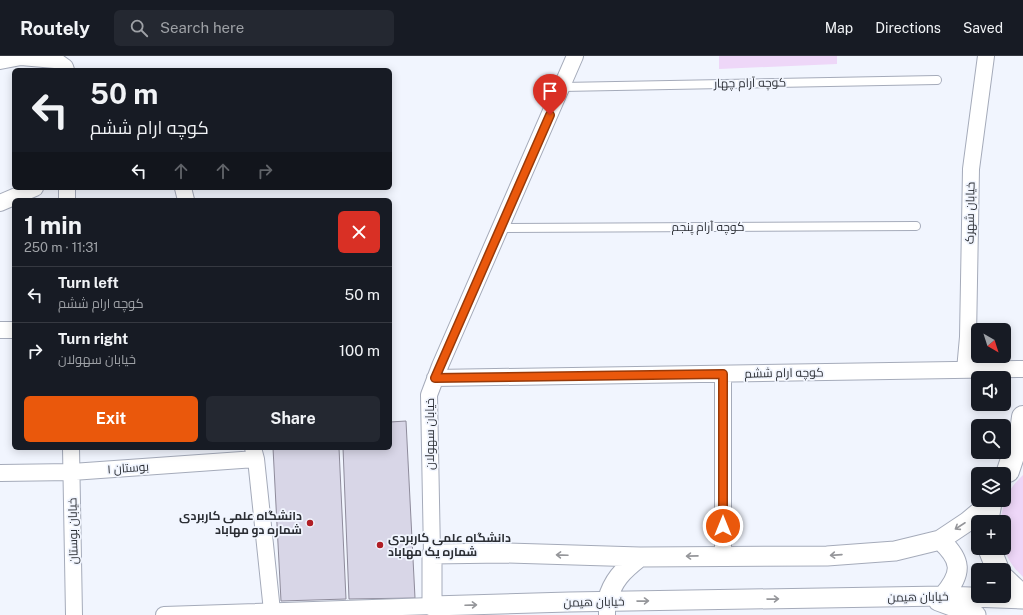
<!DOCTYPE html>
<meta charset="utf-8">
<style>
body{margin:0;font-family:"Public Sans",Cairo,sans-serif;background:#242831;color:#f1f3f6;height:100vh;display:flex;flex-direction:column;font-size:15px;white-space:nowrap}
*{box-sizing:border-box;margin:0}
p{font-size:13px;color:#9ea1a6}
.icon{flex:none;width:22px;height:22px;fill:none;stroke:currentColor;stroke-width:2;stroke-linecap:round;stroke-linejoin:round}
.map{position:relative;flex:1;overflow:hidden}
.side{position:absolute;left:12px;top:142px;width:380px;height:252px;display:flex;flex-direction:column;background:#171b24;border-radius:6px;box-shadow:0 2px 10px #0003}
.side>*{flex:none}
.banner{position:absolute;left:12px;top:12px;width:380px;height:122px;border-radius:6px;box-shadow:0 2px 10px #0003;background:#171b24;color:#f1f3f6;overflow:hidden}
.needle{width:26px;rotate:141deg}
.controls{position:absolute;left:971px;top:267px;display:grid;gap:8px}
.controls a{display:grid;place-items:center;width:40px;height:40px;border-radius:6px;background:#171b24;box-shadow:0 2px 10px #0003;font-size:20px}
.pin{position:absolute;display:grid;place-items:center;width:34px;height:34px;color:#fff;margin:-41px -17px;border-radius:50% 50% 50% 0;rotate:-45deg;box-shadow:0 0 4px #0007}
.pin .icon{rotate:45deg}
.me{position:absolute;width:44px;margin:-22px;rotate:0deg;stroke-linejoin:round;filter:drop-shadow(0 0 3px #0008)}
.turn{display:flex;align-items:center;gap:14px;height:84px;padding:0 12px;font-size:18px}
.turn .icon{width:52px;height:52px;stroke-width:2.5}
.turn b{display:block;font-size:28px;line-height:34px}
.lanes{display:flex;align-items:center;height:38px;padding:0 12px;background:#0003;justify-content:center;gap:20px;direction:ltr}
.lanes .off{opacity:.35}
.round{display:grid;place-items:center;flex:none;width:42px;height:42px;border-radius:6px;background:#242831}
.overview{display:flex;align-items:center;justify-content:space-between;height:68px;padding:0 12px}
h1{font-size:24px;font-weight:700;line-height:30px}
.primary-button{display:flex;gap:8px;margin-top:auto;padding:8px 12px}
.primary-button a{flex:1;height:46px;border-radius:6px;background:#ea580c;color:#fff;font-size:16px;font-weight:700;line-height:46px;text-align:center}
.primary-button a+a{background:#242831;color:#f1f3f6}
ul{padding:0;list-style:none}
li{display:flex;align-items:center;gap:12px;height:56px;padding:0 12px;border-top:1px solid #363941}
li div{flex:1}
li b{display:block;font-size:15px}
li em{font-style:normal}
header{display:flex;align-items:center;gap:24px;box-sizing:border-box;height:56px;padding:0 20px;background:#171b24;border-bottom:1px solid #363941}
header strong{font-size:19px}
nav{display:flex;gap:22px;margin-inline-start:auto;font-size:14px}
.search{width:280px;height:36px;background:#242831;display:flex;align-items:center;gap:10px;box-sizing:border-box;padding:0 14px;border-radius:6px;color:#9ea1a6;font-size:15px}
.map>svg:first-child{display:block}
.green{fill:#eed7f8}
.building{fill:#d8d6e7;stroke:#8e8b9b}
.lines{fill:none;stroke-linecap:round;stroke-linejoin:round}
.service-casing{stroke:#a5abba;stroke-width:10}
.minor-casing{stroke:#a5abba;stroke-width:18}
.tertiary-casing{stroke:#a5abba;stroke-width:21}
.primary-casing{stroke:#a5abba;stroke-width:24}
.service{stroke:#fff;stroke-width:8}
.minor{stroke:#fff;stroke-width:16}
.tertiary{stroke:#fff;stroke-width:19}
.primary{stroke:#fff;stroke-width:22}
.oneway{stroke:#95969a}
.route-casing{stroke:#983908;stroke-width:10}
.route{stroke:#ea580c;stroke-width:7}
.poi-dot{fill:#b01e25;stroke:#f1f5fe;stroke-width:1.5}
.labels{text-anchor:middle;stroke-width:3.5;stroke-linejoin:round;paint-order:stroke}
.street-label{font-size:12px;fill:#2b2e34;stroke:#f1f5fe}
.poi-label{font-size:12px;font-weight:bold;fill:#2b2e34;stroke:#f1f5fe;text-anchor:end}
</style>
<header>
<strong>Routely</strong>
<div class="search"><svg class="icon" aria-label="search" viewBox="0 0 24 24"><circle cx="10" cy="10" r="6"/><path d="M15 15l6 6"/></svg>Search here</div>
<nav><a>Map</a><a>Directions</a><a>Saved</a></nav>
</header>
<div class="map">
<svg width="1023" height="559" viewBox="0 0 1023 559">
<rect width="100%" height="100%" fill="#f1f5fe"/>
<path class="green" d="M719,0H837V8L719,13Z
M1023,419V521C1003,501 1004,493 1004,466H1000C1004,445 1007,434 1023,419Z"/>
<path class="building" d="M406,365L415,542L349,543L343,392H390V366Z
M273,392H339L346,543L281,545Z"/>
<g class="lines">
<defs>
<path id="service" d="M562,31L937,24
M500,172L916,170"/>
<path id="minor" d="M0,5L21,1L55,4L65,11L66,14
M67,132V144
M183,132L186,144
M0,147L35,132
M0,274H14
M965,314L968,281L971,113L986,0
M435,322L1023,313
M71,392L74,559
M253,392L256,403L272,555
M0,417L72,416L256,403
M432,498L429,339L440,310L575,0
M723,500V318
M607,545V559
M164,559L432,550"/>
<path id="tertiary" d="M991,446L967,466L940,484L895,495L827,500L640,501L504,497L432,498V550L569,546L943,540L1023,543
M940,484C962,504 963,517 943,540
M607,545C613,524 622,515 640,501
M938,545L976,559"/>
<path id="primary" d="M1008,415L1021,376L1023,361
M987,466L991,444
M989,492L998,514
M1004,523L1023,541"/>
</defs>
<use href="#service" class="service-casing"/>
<use href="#minor" class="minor-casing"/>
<use href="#tertiary" class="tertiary-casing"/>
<use href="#primary" class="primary-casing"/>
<use href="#service" class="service"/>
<use href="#minor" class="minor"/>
<use href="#tertiary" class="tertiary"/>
<use href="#primary" class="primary"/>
</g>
<defs><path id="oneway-shaft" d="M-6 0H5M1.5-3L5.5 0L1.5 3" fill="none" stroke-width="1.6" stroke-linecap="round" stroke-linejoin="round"/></defs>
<g class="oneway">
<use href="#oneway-shaft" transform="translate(960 470) rotate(147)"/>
<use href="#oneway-shaft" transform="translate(562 499) rotate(-178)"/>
<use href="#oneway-shaft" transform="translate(836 499) rotate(176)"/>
<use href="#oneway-shaft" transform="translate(692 500) rotate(179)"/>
<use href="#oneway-shaft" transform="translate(773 543) rotate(-1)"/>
<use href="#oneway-shaft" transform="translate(643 545) rotate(-1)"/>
<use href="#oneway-shaft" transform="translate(471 549) rotate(-2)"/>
</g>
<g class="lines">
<defs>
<path id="route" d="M550,59L435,322L723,318V470"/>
</defs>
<use href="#route" class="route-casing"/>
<use href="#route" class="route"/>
</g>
<g class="poi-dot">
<circle cx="310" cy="467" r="4"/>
<circle cx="380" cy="489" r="4"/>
</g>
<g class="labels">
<g class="street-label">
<text transform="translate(750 27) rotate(-1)" y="4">کوچه آرام چهار</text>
<text transform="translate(970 157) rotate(-89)" y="4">خیابان شهرک</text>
<text x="708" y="175">کوچه آرام پنجم</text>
<text transform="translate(784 317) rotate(-1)" y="4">کوچه ارام ششم</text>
<text transform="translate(430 378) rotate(-90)" y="4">خیابان سهولان</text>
<text transform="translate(128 412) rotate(-4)" y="4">بوستان ۱</text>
<text transform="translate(73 475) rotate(-91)" y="4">خیابان بوستان</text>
<text transform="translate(918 541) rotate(-1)" y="4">خیابان هیمن</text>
<text transform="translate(594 546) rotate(-1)" y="4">خیابان هیمن</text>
</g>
<g class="poi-label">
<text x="302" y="464">دانشگاه علمی کاربردی<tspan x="302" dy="14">شماره دو مهاباد</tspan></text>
<text x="388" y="486" text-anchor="start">دانشگاه علمی کاربردی<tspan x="388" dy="14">شماره یک مهاباد</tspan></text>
</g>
</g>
</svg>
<div class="controls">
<a><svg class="needle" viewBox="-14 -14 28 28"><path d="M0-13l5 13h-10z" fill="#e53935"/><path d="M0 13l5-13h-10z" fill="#9ea1a6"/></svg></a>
<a><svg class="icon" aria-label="sound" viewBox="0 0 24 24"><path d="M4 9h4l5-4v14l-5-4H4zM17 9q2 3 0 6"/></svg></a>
<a><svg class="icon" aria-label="search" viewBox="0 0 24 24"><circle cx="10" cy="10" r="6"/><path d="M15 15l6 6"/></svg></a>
<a><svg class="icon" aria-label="layers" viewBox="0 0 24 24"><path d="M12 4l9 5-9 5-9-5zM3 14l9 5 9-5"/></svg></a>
<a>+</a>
<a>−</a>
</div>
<div class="pin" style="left:550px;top:59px;background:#d93025"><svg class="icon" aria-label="arrive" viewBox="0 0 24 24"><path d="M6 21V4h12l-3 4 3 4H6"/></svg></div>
<svg class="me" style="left:723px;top:470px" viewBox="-20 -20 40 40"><circle r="17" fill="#ea580c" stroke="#fff" stroke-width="3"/><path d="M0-11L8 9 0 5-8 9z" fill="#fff"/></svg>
<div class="banner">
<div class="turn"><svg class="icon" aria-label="left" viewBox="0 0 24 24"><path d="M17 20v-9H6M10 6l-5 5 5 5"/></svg><div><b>50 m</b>کوچه ارام ششم</div></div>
<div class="lanes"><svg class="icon" aria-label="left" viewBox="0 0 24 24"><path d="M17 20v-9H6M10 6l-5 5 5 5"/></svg><svg class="icon off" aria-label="ahead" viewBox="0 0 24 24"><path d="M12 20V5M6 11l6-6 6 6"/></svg><svg class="icon off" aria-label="ahead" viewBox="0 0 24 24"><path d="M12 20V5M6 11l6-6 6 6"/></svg><svg class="icon off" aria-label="right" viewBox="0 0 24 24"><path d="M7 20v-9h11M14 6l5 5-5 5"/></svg></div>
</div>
<section class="side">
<div class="overview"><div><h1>1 min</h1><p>250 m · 11:31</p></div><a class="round" style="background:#d93025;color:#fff"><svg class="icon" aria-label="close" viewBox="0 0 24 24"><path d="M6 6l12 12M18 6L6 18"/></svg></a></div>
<ul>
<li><svg class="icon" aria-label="left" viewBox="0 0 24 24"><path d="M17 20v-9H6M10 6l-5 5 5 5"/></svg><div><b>Turn left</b><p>کوچه ارام ششم</p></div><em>50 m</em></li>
<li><svg class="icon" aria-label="right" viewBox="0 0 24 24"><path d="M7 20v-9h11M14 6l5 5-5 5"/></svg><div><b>Turn right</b><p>خیابان سهولان</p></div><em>100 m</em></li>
</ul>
<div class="primary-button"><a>Exit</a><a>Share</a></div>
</section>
</div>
